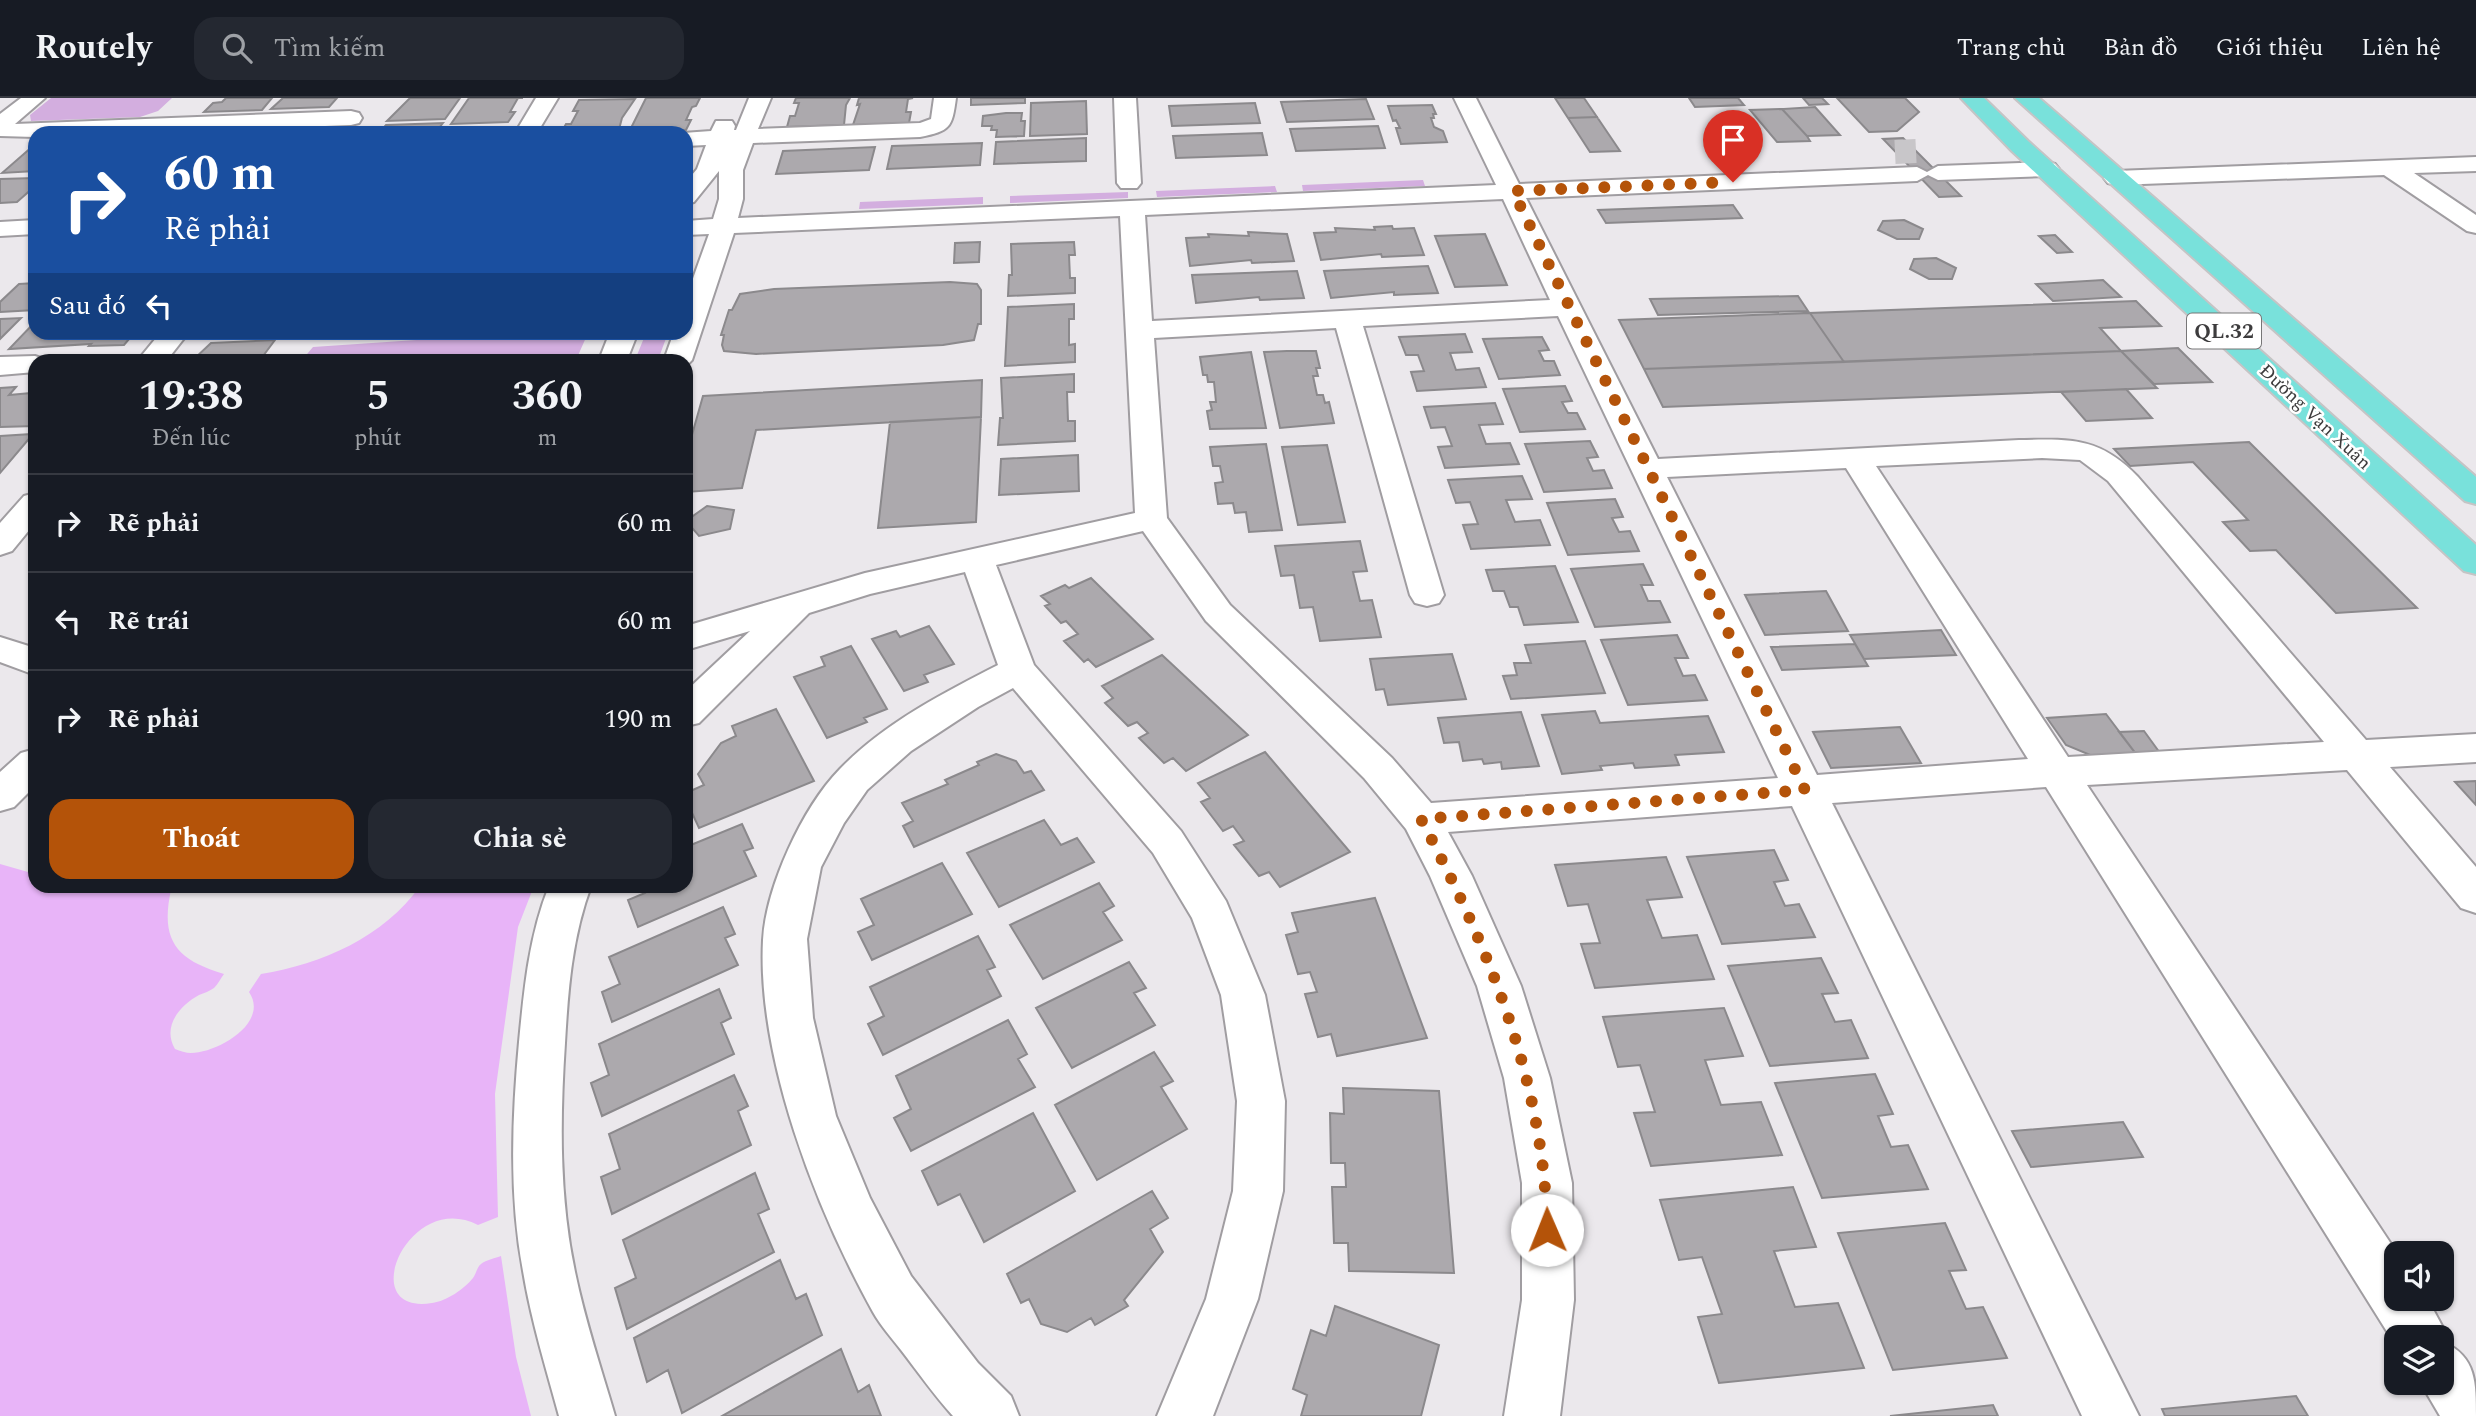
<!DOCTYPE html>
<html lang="vi">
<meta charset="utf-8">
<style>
body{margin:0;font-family:Spectral,serif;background:#242831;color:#f1f3f6;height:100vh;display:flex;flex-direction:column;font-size:26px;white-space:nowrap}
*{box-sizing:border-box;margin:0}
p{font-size:23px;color:#9ea1a6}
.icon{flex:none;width:38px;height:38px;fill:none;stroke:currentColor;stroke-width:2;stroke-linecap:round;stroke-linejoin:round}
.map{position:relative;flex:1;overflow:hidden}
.details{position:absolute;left:28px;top:256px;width:665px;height:539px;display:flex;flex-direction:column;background:#171b24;border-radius:21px;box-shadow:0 2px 5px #0004}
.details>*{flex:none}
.top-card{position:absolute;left:28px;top:28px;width:665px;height:214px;border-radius:21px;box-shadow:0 2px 5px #0004;background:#1a4fa0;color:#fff;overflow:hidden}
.buttons{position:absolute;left:2384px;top:1143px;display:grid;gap:14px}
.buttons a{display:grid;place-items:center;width:70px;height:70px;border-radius:14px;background:#171b24;box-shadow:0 2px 5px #0004;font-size:35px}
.pin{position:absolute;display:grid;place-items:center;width:60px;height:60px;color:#fff;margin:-72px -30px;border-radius:50% 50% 50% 0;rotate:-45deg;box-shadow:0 0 7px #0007}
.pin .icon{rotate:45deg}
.me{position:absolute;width:77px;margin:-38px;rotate:359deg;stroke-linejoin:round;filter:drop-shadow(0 0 5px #0008)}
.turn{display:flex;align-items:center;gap:24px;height:147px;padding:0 21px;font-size:32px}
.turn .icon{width:91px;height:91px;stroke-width:2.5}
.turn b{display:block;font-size:49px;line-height:60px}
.then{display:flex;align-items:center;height:66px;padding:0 21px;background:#0003;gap:14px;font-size:26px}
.eta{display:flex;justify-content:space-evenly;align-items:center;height:119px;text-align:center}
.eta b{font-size:42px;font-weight:700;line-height:49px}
.action{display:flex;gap:14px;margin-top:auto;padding:14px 21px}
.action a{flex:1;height:80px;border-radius:21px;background:#b45309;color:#fff;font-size:28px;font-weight:700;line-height:80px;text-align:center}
.action a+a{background:#242831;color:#f1f3f6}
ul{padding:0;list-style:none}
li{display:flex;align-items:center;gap:21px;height:98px;padding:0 21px;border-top:2px solid #363941}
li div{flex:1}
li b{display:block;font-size:26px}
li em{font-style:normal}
header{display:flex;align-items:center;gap:42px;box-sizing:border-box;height:98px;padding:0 35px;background:#171b24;border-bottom:2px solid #363941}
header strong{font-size:33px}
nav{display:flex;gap:38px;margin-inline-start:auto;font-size:24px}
.search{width:490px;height:63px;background:#242831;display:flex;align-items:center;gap:18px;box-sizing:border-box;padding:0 24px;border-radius:21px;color:#9ea1a6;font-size:26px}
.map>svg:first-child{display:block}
.green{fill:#d3aedf}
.water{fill:#e8b4f8}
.building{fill:#aca9ad;stroke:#8b898c;stroke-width:2}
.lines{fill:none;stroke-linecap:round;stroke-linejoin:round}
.street-tunnel{stroke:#c8c6c9;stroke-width:24;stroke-dasharray:24 12;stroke-linecap:butt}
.street-casing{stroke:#a09da1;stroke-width:4}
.highway-casing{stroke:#c5c4c5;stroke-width:4}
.street{fill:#fff;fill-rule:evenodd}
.highway{fill:#79e1db;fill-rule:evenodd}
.route{stroke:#b45309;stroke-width:12;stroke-dasharray:0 21.6}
.labels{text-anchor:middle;stroke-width:5;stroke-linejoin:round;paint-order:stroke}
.far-street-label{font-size:19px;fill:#3d3c3d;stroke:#fff}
.shield{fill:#fff;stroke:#777677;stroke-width:2}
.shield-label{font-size:21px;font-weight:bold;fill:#3d3c3d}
</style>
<header>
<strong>Routely</strong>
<div class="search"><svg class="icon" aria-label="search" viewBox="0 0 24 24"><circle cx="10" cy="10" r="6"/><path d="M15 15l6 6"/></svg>Tìm kiếm</div>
<nav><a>Trang chủ</a><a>Bản đồ</a><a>Giới thiệu</a><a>Liên hệ</a></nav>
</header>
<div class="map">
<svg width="2476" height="1318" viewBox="0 0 2476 1318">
<rect width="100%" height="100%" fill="#ebe8ec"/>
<path class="green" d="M51,0H172L158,13L140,19L31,23L30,17Z
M1423,82L1425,88L1303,93L1302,87Z
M1275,88L1277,94L1157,99L1156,93Z
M1128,94V100L1010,105V98Z
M983,99V106L859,111L860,104Z
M487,234L588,235L576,262H302L313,249L475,238Z
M646,235H668L658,262H635Z"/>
<path class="water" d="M0,766L35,776V788H107L147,793L171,792C160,842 176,862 224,876C221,880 218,886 214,890C210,893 204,895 199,897C179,908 162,929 175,951C180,953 186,955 191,955C217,955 270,925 249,894L261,876C322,866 384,839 420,788H534L518,829L495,996L498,1119L478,1127C408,1091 354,1218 432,1205C447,1203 464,1191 473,1180C476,1176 477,1169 481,1166C486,1162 496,1160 501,1158L516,1259L531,1318H0Z"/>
<path class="building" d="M226,0H272L262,12L204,14L213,5L222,4Z
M283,0H337L329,9L271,11Z
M410,0H460L445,21L387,23Z
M469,0H523H518L510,14H515L508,24L451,26Z
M646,0H700L696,8L692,9L686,22H691L686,32L629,34Z
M796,0H850L846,7L844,27L787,29L790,18H795L799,5H794Z
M859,0H913L908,1L906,14H911L909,25L853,27L860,6L857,7Z
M971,0H1025V5L971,7Z
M1555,0H1584L1597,19L1568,20Z
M1689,0H1738L1744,7L1695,9Z
M1803,0H1822L1828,6L1809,7Z
M1837,0H1905L1919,14L1897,33L1869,34Z
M635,1L622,20L618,35H561L566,26H571L578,13H573L579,2Z
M1366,1L1374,21L1287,24L1281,4Z
M1086,3L1087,36L1030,38L1031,5Z
M1255,5L1260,25L1172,28L1169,8Z
M1432,7L1436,16H1433L1434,20H1431L1434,29L1443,33L1447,44L1401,46L1396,30H1400L1396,22L1393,23L1388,8Z
M1815,9L1840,37L1807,38L1782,11Z
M1782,11L1807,38L1810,43L1777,44L1750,12Z
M1006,15H1022L1021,23H1025L1024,38L996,39L997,32H991L992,28H982L983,18Z
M1597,19L1620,53L1590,54L1568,20Z
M443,25L435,35H379L386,27Z
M1378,28L1385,50L1296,53L1290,31Z
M1262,35L1267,57L1176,60L1173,38Z
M1086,40V63L994,66L996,44Z
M1903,40L1961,98L1939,99L1883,41Z
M982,45L980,67L887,71L892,48Z
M33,48H35V73L2,75Z
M875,49L869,72L776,76L783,53Z
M35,80V88L17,104L0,105V81Z
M1733,107L1742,120L1606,125L1598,112Z
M1904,122L1923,131L1919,141H1897L1878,132L1883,123Z
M1392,128L1393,131L1414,130L1424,157L1382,159L1381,156L1321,162L1314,135L1336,134L1335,130L1375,132L1374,129Z
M1248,134L1287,136L1294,163L1252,165L1251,162L1190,168L1186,140L1209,139L1208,136L1249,138Z
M1485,136L1507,187L1455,189L1435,138Z
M2055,137L2072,154L2057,155L2039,138Z
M980,144L979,164L954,165L955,145Z
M1074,144L1075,157H1069L1070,180H1075V195L1008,198L1009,177H1012L1011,146Z
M1936,160L1956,170L1952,181H1929L1910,171L1914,161Z
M1428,168L1438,195L1394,197V194L1331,200L1324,173Z
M1297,173L1304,200L1260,202L1259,199L1196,205L1192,177Z
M2103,182L2121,199L2053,203L2036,186Z
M950,184L977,186L981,192V226H978L974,242L943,247L756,256L724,253L722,247L724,237H721L729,212H732L740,196L774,191Z
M35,185V212L0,214V204L19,186Z
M1798,198L1808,213L1658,217L1650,201Z
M2136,203L2161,228L2100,230L2121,253L1844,264L1810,215Z
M1074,206V221H1069V247L1075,246V264L1005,268L1008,209Z
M1810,215L1844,264L1644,271L1619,222Z
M21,220L0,241V221Z
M35,224V234H135L124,247L89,248L91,246L9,251Z
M1465,236L1472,254L1450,255L1456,272L1479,270L1486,289L1417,293L1411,274L1424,273L1418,257H1406L1399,239Z
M1542,239L1549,252L1539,253L1544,263H1554L1560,277L1499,281L1483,241Z
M275,242L260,262H193L211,245Z
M2178,250L2212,284L2154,286L2121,253Z
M1287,253H1316L1320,270H1316L1318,278H1313L1317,297H1323L1325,305L1329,304L1334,325L1280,330L1264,254Z
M2121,253L2157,290L1663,309L1644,271Z
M1251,254L1266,330L1210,331L1207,313L1212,312L1210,304H1216L1214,284H1208L1207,277H1203L1200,259Z
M1074,276V294H1067L1068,323H1075V343L998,347L1000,320H1003L1001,280Z
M982,282L981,319L756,332L742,390L686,394V358L703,298Z
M1565,288L1572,303L1562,304L1568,315H1577L1585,331L1520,334L1503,291Z
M16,289L9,297L31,295L35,291V328L0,329V290Z
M2126,291L2152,320L2086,323L2061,294Z
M1495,305L1503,326L1479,327L1486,346L1510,345L1519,366L1445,370L1438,349L1452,348L1445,329L1431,330L1424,309Z
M981,319L976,424L878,430L890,324Z
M33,336L0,375V338Z
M1590,343L1598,359L1587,360L1593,373L1604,372L1612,390L1544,394L1525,346Z
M2249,344L2417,510L2336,515L2276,452L2250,453L2223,424L2248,422L2193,364L2130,368L2114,351Z
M1266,346L1282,432L1249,434L1246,414L1235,415L1233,405L1218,406L1215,385L1223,384L1220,368H1213L1210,349Z
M1327,347L1345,424L1298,427L1282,349Z
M1078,357L1079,393L999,397L1001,361Z
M1522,378L1532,401L1506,402L1515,424L1540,422L1550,447L1471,451L1463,427L1478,426L1470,404L1456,405L1448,382Z
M1615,401L1623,419L1612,420L1619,434L1630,433L1639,453L1568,457L1547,405Z
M707,408L734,412L730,431L699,438L686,423Z
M1360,443L1367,473L1353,474L1360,503L1372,502L1381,539L1320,543L1313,509L1300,510L1294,477L1281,478L1275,448Z
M1643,466L1653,487H1641L1648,503H1660L1670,524L1595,529L1571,471Z
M1555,468L1578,524L1524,527L1518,509H1510L1504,493H1493L1486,472Z
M1091,480L1153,541L1096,569L1088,561L1084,564L1064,543L1078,536L1066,523L1061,525L1045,508L1050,506L1041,498L1065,487L1069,490Z
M1826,493L1848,533L1765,537L1745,497Z
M929,528L954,566L924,577L928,584L904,593L872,541L896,533L900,539Z
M1941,532L1956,557L1864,561L1850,537Z
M1677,537L1688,560H1675L1683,578L1695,577L1707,602L1628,607L1601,542Z
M1585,543L1605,595L1511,601L1503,578L1517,577L1514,565H1531L1525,547Z
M1855,546L1868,568L1782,572L1771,549Z
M851,548L887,611L864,620L867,624L827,640L794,579L825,568L821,559Z
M1452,556L1466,601L1388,607L1384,591L1376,592L1370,561Z
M1162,557L1248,637L1186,673L1173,660L1164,665L1139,640L1148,635L1137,624L1128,628L1105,605L1113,600L1102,588Z
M776,611L814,683L699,730L686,702V695L704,687L698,676L721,645L736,638L732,628Z
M1595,613L1600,625L1708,618L1724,654L1675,657L1679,667L1635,670L1633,665L1600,668L1602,672L1562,676L1542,617Z
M1521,614L1539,668L1502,671L1501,664L1484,666L1482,661L1463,663L1459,644L1444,645L1438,620Z
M2106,616L2136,656L2095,659L2066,647L2047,620Z
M1900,629L1921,665L1831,670L1813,634Z
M2144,633L2160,655L2136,656L2119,634Z
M1265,654L1350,754L1280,789L1269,774L1259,778L1234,747L1244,743L1233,728L1223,733L1201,704L1210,700L1198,685Z
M996,656L1016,663L1024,675L1031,673L1044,692L914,749L903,728L913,723L902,705L948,686L945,682L979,667L977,664Z
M2476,683V707L2455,684Z
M1044,722L1061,747L1077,740L1094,764L999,809L967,755Z
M742,726L753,750L744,753L756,778L638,829L628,802L645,795L642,788H686V749Z
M1774,752L1788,782L1774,784L1785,808L1799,806L1815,839L1722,846L1687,759Z
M1666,759L1682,799L1647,802L1662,840L1697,837L1714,881L1595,890L1581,846L1600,845L1588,806L1568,808L1555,767Z
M942,765L972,816L872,862L858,834L874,827L861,801Z
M1099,785L1114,808L1103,814L1122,842L1043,881L1010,827Z
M1375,800L1427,940L1337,958L1331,936L1318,939L1305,896L1317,894L1310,874L1298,876L1286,837L1298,834L1292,815Z
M723,809L735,836L725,840L738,867L612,924L602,894L620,886L609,859Z
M978,838L995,869L987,872L1001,898L883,957L868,926L884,918L870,889Z
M1821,860L1838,895L1822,896L1835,924L1851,922L1868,960L1770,968L1728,868Z
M1129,864L1146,890L1134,895L1155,927L1072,970L1036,910Z
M719,891L731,920L721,925L734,956L602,1018L591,985L609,977L599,946Z
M1724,910L1743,958L1705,962L1721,1007L1761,1004L1782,1057L1651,1068L1634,1015L1655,1014L1640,967L1618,969L1603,919Z
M1008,922L1027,956L1018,961L1035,989L911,1053L894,1020L911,1011L896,978Z
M1154,954L1173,983L1161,989L1187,1031L1097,1082L1055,1007Z
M1875,976L1893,1016L1878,1018L1891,1049L1908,1047L1928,1091L1822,1100L1775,985Z
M734,977L748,1008L738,1013L751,1047L612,1116L601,1079L620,1071L609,1036Z
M1343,990L1439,993L1454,1175L1349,1173L1348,1145H1334L1332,1089H1346L1345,1065H1331L1330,1015L1344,1016Z
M1033,1015L1075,1093L984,1144L960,1096L938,1107L922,1073Z
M2123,1024L2143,1059L2031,1069L2012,1033Z
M755,1075L769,1111L758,1116L774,1154L627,1231L615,1190L636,1180L623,1142Z
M1793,1089L1816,1149L1774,1153L1795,1209L1838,1205L1864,1270L1719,1285L1698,1219L1722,1216L1702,1159L1679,1162L1660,1102Z
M1152,1093L1168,1120L1150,1131L1163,1154L1124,1202L1128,1208L1095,1227L1091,1220L1067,1234L1041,1226L1029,1201L1021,1205L1007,1176Z
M1945,1125L1966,1172L1949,1173L1966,1211L1983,1209L2007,1260L1893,1272L1838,1135Z
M780,1162L796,1201L806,1196L822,1237L682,1315L668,1272L647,1284L634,1240Z
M1335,1208L1439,1247L1421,1318H1301L1307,1297L1293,1291L1311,1232L1326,1238Z
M841,1251L858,1294L869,1287L881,1318H722Z
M2296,1298L2308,1318H2165L2162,1311Z
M1993,1307L1998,1318H1890Z"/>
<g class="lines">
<path class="street-tunnel" d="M1895,54L1916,53"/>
<defs>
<path id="street" d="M21,0H45L15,26L351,13L359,15L362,20L359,25L351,27L138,35H35V39L0,38V16Z
M536,0H558L537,35H515Z
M749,0H771L758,31L920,25L931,21L934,0H956C952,30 950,33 920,39L753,45L743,72V101L738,120L1496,87L1454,0H1476L1519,86L1917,69L1927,74L1938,68L2047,64L2055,66L2059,71L2055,76L2047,78L1938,82L1928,77L1917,83L1526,100L1658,361L2019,342C2071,341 2100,339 2138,379L2366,642L2476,636V664L2390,669L2476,769V815L2461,810L2347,672L2087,687L2397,1155L2396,1200H2427L2448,1239L2445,1245C2476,1259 2476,1285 2476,1318H2440L2420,1284H2441V1239H2396V1248L2046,689L1832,705L2139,1318H2082L1792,708L1448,734L1472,778L1521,888L1550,980L1572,1085L1574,1202L1560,1318H1504L1522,1202V1085L1504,980L1477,888L1430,778L1406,731L1364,680L1206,523L1143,433L996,467L1034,567L1181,733L1226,803L1265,897L1285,1003L1283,1093L1258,1201L1213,1318H1157L1206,1201L1233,1093L1237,1003L1221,897L1192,820L1153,755L1013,590L978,609L911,653L867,692L844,725L821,769L807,841L813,920L836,1018L870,1100L911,1178L978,1265L1011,1298L1019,1318H953C934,1297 918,1274 901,1252C891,1239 880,1227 873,1214C816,1111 757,960 763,842C766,789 802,710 840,671C883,626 943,595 998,567L965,474L870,496L809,515L699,625L686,628V593L750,533L686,552V528L865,475L1135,415L1120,118L734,135L692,262L686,268V262H664L674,234H686V200L709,136L686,137V123L713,121L719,101V73L694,104L686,106V84L697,71L706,47L686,48V35H683L711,33L716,23H732L735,28L734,32H736ZM1503,101L1550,202L1152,223L1145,117ZM1558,218L1778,680L1431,705L1392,660L1230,507L1167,420L1154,240L1336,230L1410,497L1415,505L1427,508L1439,505L1444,497L1363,228ZM2042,360L2080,362L2108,383L2324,644L2068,659L1876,368ZM1846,370L2028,661L1817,677L1667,379Z
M1114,0H1136L1141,85L1137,90H1121L1117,85Z
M2476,59V73L2414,75L2476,117V135L2467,133L2384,77L2116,87L2108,85L2104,80L2108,75L2116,73Z
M35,122V136L0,138V124Z
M161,234H189L167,262H138Z
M610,234H638L627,262H599Z
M35,258L47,262H35V274L0,277V259Z
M35,395V425L12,453L0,457V425L24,398Z
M0,539L35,550V577L0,564Z
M35,651V688L14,709L0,713V674L21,655Z
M549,788H591C572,839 568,892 565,945C560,1021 559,1099 575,1174C585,1223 601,1270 615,1318H559C546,1270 531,1222 523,1173C509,1098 512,1020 519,944C524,891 529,838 549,788Z"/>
<path id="highway" d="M1961,0H1984L2028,43L2476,447V476L2464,473L2012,53Z
M2015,0H2039L2476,379V406L2465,403Z"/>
</defs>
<use href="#street" class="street-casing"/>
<use href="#highway" class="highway-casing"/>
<use href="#street" class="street"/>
<use href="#highway" class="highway"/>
</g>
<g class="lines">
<path class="route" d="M1547,1132C1545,986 1488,848 1421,721L1805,692L1513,93L1733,84"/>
</g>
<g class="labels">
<g class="far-street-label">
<text transform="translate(2316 318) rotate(43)" y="7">Đường Vạn Xuân</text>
</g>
<rect class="shield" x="2187" y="215.5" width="74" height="35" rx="5"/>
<g class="shield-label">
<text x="2224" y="240">QL.32</text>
</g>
</g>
</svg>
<div class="buttons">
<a><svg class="icon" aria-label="sound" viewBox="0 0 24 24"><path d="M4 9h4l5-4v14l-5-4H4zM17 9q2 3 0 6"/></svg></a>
<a><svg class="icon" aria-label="layers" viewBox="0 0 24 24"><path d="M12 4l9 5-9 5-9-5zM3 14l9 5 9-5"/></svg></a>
</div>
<div class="pin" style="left:1733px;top:84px;background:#d93025"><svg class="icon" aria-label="arrive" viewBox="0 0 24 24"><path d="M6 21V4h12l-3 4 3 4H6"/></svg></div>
<svg class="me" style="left:1547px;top:1132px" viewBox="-20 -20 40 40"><circle r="19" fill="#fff"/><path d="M0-13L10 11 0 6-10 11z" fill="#b45309"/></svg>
<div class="top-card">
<div class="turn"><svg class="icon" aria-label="right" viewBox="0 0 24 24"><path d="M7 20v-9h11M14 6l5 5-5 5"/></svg><div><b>60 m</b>Rẽ phải</div></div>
<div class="then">Sau đó<svg class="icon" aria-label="left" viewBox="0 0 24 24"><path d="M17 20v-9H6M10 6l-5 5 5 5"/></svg></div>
</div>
<section class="details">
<div class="eta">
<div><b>19:38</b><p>Đến lúc</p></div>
<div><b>5</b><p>phút</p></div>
<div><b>360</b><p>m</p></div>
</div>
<ul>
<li><svg class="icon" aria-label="right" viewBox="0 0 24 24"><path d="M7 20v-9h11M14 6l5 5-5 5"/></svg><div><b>Rẽ phải</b></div><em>60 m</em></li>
<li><svg class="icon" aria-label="left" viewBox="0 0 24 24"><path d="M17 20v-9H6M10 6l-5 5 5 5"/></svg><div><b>Rẽ trái</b></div><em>60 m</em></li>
<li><svg class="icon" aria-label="right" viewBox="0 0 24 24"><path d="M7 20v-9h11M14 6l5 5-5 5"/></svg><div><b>Rẽ phải</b></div><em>190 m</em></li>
</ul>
<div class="action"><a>Thoát</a><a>Chia sẻ</a></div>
</section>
</div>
